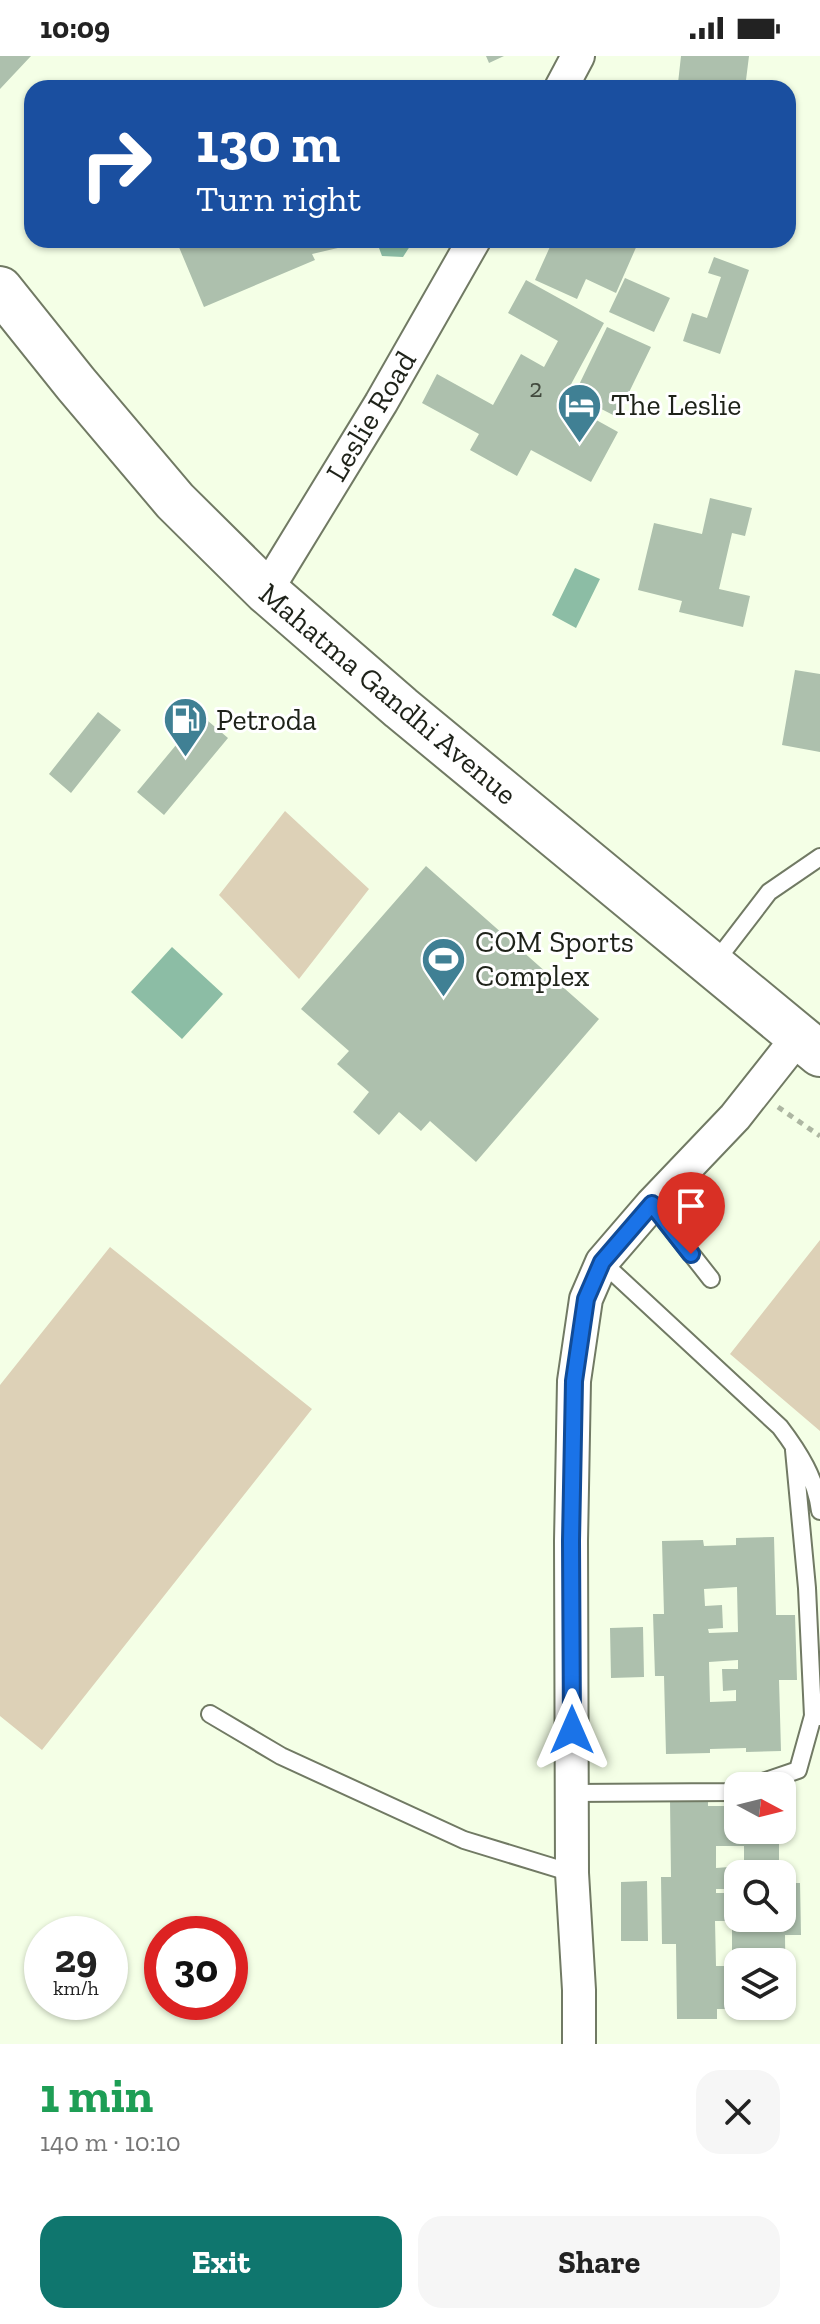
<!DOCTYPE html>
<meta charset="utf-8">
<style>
body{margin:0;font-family:"Zilla Slab",serif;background:#f6f6f6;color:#222;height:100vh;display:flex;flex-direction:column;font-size:30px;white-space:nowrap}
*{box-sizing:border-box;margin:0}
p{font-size:26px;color:#767676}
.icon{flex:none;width:44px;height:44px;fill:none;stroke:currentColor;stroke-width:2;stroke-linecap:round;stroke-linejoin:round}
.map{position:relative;height:1988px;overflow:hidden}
.side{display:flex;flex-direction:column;background:#fff;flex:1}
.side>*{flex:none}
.guide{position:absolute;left:24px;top:24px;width:772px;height:168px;border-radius:24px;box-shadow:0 2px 6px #0004;background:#1a4fa0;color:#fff;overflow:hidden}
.needle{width:52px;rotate:97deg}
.tools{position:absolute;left:724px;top:1716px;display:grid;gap:16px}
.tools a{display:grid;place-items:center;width:72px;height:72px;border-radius:16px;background:#fff;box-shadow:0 2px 6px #0004;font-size:40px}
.speed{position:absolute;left:24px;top:1860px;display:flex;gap:16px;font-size:40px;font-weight:700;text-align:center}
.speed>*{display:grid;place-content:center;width:104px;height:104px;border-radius:50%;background:#fff;box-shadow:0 2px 6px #0004;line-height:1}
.speed small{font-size:20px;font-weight:400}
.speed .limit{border:12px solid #d22;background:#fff;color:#111}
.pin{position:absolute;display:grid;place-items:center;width:68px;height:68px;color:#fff;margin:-82px -34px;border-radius:50% 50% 50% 0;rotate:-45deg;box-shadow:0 0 8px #0007}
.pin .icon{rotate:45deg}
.me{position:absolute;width:88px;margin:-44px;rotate:0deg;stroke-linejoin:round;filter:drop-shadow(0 0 6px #0008)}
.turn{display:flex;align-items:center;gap:28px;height:168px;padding:0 40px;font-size:36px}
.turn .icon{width:104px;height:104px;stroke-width:2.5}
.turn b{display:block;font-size:56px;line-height:68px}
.round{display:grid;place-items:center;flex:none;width:84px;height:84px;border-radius:24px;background:#f6f6f6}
.summary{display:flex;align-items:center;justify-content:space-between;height:136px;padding:0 40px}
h1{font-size:48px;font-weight:800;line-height:60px;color:#1e9e55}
.action{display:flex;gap:16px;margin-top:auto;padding:16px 40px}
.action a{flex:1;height:92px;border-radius:24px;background:#0f766e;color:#fff;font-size:32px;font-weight:800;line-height:92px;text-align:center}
.action a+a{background:#f6f6f6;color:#222}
.status{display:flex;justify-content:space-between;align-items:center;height:56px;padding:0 40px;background:#fff;direction:ltr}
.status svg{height:22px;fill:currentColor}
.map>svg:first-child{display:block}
.green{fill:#ddd1b7}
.water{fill:#8cbda5}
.building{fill:#adc0ad;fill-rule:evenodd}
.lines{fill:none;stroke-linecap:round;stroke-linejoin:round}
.lane-casing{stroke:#717a64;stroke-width:20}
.street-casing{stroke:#717a64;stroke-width:36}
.primary-casing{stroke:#717a64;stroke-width:48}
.path{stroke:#adb6a2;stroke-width:5;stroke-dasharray:6 6;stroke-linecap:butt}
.lane{stroke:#fff;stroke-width:16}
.street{stroke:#fff;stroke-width:32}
.primary{stroke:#fff;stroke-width:44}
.route-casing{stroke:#114b97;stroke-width:20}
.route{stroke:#1a73e8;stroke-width:14}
.labels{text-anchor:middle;stroke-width:6;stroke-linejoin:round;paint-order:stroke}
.number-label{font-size:26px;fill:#424a3e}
.poi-label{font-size:30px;fill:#1e2219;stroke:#fff;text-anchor:start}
.street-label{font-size:30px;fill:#1e2219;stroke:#fff}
</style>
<div class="status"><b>10:09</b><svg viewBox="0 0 49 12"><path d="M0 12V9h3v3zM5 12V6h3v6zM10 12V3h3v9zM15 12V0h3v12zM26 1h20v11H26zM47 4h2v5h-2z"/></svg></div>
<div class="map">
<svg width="820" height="1988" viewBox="0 0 820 1988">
<rect width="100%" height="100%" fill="#f4ffe6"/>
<path class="green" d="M285,755L369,833L299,923L219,839Z
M820,1184V1375L730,1298Z
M110,1191L312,1353L42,1694L0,1660V1329Z"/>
<path class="water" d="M376,184H414L403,201L382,200Z
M575,512L600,523L576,572L552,559Z
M172,891L223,938L182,983L131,936Z"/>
<path class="building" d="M0,0H31L0,33Z
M486,0H504L489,7Z
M681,0H749L745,32H668L669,26L678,27Z
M176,184H368V185L312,198L315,204L204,251Z
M553,184H631L638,187L616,237L586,223L577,243L535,224Z
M714,201L749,214L720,298L683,285L692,257L707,262L721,221L708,217Z
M625,222L670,242L654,276L609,256Z
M526,224L604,267L562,345L618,376L591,426L531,394L517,420L470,394L479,378L422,347L437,318L493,349L521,298L544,311L558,285L508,257Z
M607,271L651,291L617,361L574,339Z
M710,442L752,452L745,480L732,477L719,533L750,540L743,571L679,556L682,545L638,534L654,467L702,478Z
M795,614L820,618V696L782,689Z
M98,656L121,674L71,737L49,718Z
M201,659L228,682L164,759L137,736Z
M426,810L599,963L476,1106L430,1065L421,1075L399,1056L379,1079L353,1056L369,1036L337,1008L349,995L301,953Z
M774,1481L776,1559H795L797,1624H779L781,1695L746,1696V1692L710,1693V1697L666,1698L664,1620H655L653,1558H664L662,1485L703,1484L704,1490L736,1489V1482ZM737,1531L738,1576L709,1577L708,1573L723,1572L722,1549L705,1550L704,1533ZM738,1604V1613H722L723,1635L736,1634V1645L710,1646L709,1606Z
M643,1571L644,1621L611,1622L610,1572Z
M708,1743V1750H738V1774H779V1818H744V1790H716V1812L729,1811V1833H716V1837H738V1862H782V1827H800L801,1879H785L786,1962H753V1950H782V1906H744V1896H732V1870H744V1865H715L716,1910H738V1953H717V1963H677L676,1888H662L661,1821H671L670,1744Z
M647,1825L648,1885H621V1826Z"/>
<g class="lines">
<defs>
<path id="lane" d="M713,909L769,836L820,801
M652,1148L711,1223
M602,1206L780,1371C799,1396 816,1423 820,1455
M794,1394L807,1532L813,1660
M210,1658L281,1700L464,1784L572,1817
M751,1730L798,1714L813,1660L820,1661
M572,1737L732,1736L738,1734"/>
<path id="street" d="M561,32L578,0
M266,535L381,347L474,184
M579,1988V1934L572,1817L571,1485L574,1325L586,1243L602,1206L652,1148L735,1061L799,980"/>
<path id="primary" d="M0,233L76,328L175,445L266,535L401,652L820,998"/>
</defs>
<use href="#lane" class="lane-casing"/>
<use href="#street" class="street-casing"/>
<use href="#primary" class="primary-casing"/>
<path class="path" d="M778,1051L820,1080"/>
<use href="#lane" class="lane"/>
<use href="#street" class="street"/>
<use href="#primary" class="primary"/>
</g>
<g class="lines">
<defs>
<path id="route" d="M572,1674L571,1485L574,1325L586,1243L602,1206L652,1148L691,1198"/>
</defs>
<use href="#route" class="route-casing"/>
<use href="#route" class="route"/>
</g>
<defs>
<symbol id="hotel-pin" viewBox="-11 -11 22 30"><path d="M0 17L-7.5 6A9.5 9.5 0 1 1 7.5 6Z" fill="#408094" stroke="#fff"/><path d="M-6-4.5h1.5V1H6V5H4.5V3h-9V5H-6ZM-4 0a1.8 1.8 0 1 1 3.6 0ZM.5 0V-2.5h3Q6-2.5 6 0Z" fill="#fff"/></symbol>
<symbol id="fuel-pin" viewBox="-11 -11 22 30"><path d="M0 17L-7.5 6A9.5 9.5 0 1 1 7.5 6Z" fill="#408094" stroke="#fff"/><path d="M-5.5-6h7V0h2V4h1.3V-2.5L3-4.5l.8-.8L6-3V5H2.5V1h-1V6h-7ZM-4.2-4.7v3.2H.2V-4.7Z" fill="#fff"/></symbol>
<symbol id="stadium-pin" viewBox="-11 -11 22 30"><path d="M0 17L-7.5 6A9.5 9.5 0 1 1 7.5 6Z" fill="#408094" stroke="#fff"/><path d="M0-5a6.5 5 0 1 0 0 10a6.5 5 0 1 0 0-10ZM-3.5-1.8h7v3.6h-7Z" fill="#fff"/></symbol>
</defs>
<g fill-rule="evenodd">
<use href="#hotel-pin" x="554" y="324" width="51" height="69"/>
<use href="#fuel-pin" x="160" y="638" width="51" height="69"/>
<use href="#stadium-pin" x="418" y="878" width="51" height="69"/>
</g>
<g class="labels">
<g class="number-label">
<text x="536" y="341">2</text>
</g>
<g class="poi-label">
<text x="611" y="359">The Leslie</text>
<text x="216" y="674">Petroda</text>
<text x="475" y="896">COM Sports<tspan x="475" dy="34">Complex</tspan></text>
</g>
<g class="street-label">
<text transform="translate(371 360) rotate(-59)" y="10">Leslie Road</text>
<text transform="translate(388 638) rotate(40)" y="10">Mahatma Gandhi Avenue</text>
</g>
</g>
</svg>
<div class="tools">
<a><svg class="needle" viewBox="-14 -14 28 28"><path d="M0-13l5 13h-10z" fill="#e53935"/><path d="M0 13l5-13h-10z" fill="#767676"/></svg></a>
<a><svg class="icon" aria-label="search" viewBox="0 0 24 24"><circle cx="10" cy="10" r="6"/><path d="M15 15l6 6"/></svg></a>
<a><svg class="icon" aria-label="layers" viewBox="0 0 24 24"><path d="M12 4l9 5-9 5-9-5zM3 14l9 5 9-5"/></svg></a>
</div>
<div class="speed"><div>29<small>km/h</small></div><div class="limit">30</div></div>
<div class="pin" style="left:691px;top:1198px;background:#d93025"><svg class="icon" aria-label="arrive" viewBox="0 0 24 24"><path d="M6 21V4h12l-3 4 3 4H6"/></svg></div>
<svg class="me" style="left:572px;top:1674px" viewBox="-20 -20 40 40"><path d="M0-17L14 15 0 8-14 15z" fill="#1a73e8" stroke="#fff" stroke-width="4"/></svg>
<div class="guide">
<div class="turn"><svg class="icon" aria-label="right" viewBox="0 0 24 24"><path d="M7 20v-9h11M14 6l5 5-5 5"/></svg><div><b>130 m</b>Turn right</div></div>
</div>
</div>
<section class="side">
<div class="summary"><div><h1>1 min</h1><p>140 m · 10:10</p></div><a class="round"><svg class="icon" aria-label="close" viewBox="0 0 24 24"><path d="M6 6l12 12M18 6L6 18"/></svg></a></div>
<div class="action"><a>Exit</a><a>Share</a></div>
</section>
